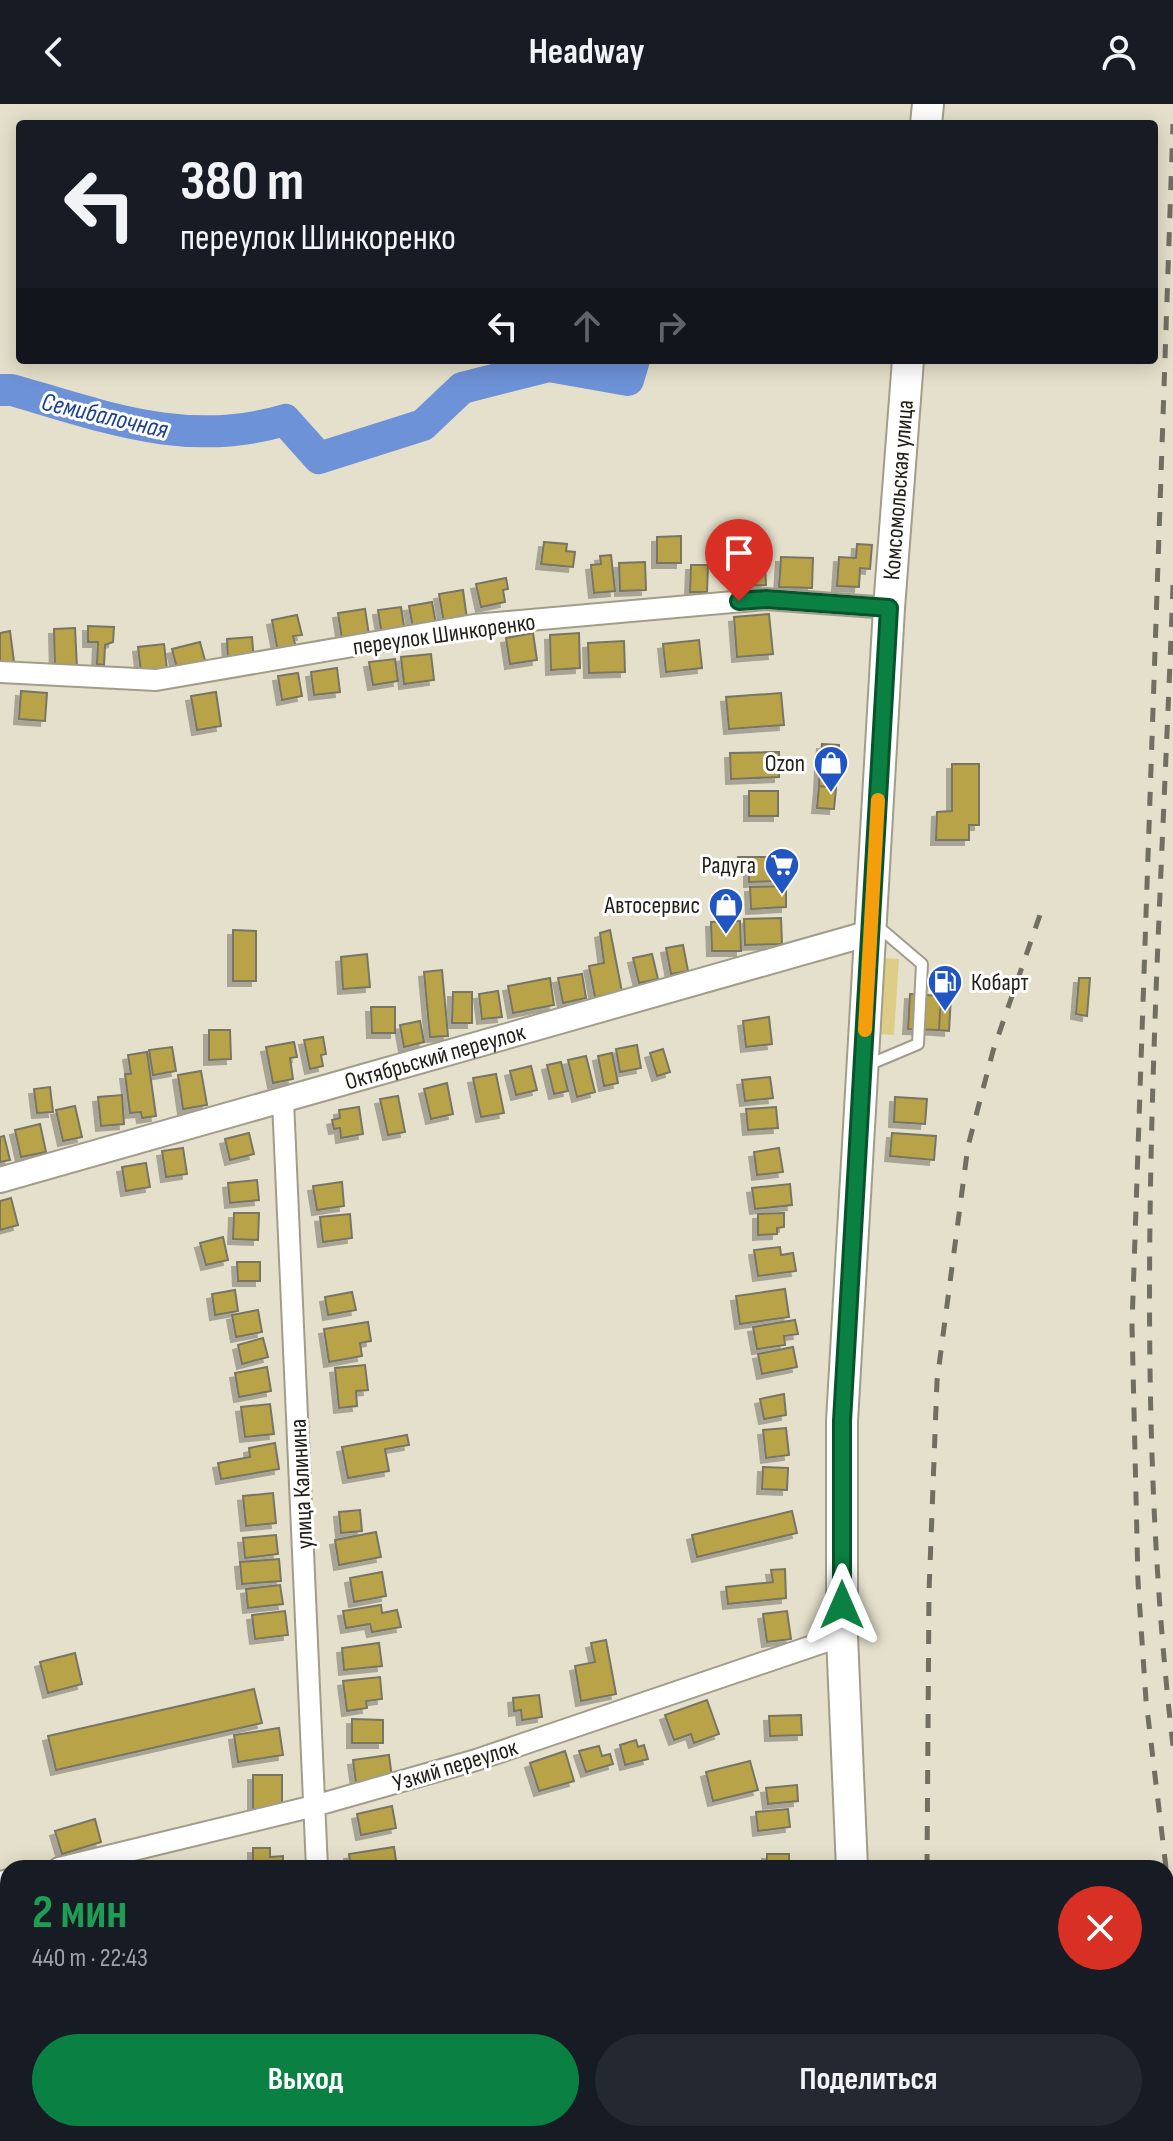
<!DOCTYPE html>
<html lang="ru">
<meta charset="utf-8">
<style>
body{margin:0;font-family:"Sofia Sans Condensed",sans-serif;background:#242831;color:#f1f3f6;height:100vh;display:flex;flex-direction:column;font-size:30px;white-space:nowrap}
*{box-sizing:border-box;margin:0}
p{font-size:26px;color:#9ea1a6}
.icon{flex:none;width:44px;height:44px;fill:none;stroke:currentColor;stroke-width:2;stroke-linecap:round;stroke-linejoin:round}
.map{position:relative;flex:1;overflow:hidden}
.drawer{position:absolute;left:0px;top:1756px;width:1174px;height:282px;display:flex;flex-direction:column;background:#171b24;border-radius:24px 24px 0 0;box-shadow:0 4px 20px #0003}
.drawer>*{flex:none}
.guide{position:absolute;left:16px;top:16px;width:1142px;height:244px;border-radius:8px;box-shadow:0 4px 20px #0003;background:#171b24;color:#f1f3f6;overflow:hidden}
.pin{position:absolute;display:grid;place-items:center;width:68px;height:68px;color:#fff;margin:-82px -34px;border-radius:50% 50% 50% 0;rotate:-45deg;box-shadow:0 0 8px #0007}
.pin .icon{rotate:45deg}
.me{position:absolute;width:88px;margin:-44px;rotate:0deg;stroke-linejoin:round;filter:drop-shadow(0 0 6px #0008)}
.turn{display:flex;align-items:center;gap:28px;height:168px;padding:0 32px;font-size:36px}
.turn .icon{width:104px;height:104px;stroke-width:2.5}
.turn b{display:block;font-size:56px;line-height:68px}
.lanes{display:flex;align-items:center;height:76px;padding:0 32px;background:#0003;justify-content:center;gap:40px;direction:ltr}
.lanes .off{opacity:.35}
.round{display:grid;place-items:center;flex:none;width:84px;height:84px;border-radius:42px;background:#242831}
.summary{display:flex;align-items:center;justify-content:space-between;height:136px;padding:0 32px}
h1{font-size:48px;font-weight:700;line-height:60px;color:#1e9e55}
.button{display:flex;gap:16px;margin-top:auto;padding:16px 32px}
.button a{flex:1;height:92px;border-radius:48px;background:#0b8043;color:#fff;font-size:32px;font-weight:700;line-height:92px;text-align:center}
.button a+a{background:#242831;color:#f1f3f6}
header{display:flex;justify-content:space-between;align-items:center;height:104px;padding:0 32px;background:#171b24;font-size:36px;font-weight:700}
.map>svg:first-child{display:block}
.green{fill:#decd86}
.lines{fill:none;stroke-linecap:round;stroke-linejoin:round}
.river{stroke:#6e92d7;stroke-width:32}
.building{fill:#b8a34a;stroke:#797563;stroke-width:2;filter:url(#shadow)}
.service-casing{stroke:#a29d8a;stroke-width:14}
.minor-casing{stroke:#a29d8a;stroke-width:24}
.tertiary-casing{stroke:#a29d8a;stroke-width:28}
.primary-casing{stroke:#a29d8a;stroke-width:34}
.service{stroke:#fff;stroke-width:10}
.minor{stroke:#fff;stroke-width:20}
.tertiary{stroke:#fff;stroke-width:24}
.primary{stroke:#fff;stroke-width:30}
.rail{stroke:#716e62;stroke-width:5;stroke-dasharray:14 14;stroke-linecap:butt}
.route-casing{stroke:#07532c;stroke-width:20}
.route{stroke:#0b8043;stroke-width:14}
.slow{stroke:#f59e0b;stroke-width:14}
.labels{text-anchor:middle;stroke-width:6;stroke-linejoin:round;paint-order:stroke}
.street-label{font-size:24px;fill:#222019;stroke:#fff}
.poi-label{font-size:24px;fill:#222019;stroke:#fff;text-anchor:end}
.water-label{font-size:26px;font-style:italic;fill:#1b4393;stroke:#fff}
</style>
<header><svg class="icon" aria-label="back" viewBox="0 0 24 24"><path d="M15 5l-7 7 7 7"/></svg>Headway<svg class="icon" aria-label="person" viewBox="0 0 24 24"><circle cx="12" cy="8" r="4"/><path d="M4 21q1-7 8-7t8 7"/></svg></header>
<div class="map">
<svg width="1173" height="2037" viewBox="0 0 1173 2037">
<defs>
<filter id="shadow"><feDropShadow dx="-5" dy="5" stdDeviation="0" flood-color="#0004"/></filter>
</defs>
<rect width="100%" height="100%" fill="#e4e0cb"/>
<path class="green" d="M884,854L899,855L894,931L879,930Z"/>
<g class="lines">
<path class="river" d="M0,286H12C105,313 188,345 285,316L319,354L423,321L462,284L549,262L628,276L634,256"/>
</g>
<path class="building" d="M681,432V459H657V433Z
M544,438L567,440L566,447L575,448L573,463L541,460Z
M857,440L872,441L870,465L860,464L859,483L837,482L839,453L856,454Z
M611,451L615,487L594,489L591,461L601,460L600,452Z
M781,453L813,454L812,484L779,483Z
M645,458L646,486L620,487L619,459Z
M765,459L766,481L740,482L739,460Z
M691,461H708L707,488H690Z
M506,474L508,485L503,486L505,498L481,503L476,480Z
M463,486L467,515L444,519L439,490Z
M432,498L436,520L413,524L409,502Z
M401,503L405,528L382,532L378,506Z
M365,505L369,531L342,535L338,509Z
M769,510L773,550L737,553L734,513Z
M297,511L302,531L293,532L296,544L278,548L272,516Z
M88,522L114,523L113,538L105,541L104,561L97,560L98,538H88Z
M75,524L77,564L55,565L54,525Z
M10,527L14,558L0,560V529Z
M533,529L537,556L510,560L506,534Z
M579,529L580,564L551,566L550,531Z
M252,533L254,557L228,559L227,535Z
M699,536L702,564L666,568L663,540Z
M624,537L625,568L589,569L588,539Z
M200,538L206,560L178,568L172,545Z
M164,540L167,565L141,568L138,543Z
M431,550L434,576L404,580L401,553Z
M395,555L398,577L373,581L369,558Z
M337,564L340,588L314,591L311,568Z
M298,569L302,592L282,596L278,572Z
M21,587L47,589L45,617L19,615Z
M216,588L221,622L197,626L191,592Z
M781,589L784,621L729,625L726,593Z
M822,640L839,641L837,661L820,660Z
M779,648V673L731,675L730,649Z
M820,660L837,661L836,684L819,682Z
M952,660H979V721H969V736H936L937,708L952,707Z
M819,682L836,684L834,705L817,704Z
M749,687H778V712H749Z
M738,753H779L780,777L749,778V765H738Z
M786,782V803L751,805L750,783Z
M781,814L782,840L745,841L744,815Z
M740,817L741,847H712L711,818Z
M233,826L256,827V877H233Z
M610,826L622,888L595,893L589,862L604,859L600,829Z
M683,841L688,867L671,870L666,844Z
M367,850L370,883L343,885L341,853Z
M652,850L658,875L639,879L633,854Z
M442,866L448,932L430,933L424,868Z
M582,870L586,894L563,899L558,874Z
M550,874L554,901L513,909L508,882Z
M1079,874H1090L1087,912L1076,910Z
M498,887L502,913L482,915L479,890Z
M453,888H472V919H452Z
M910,890L941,892L939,926L908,925Z
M941,892H951L949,927L939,926Z
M371,903H395V929H372Z
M769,913L772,940L746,943L743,917Z
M420,917L424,938L404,943L400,921Z
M209,926H230L231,955L209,956Z
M323,933L326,950L321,951L323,962L310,965L304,936Z
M294,938L297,953L290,954L293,975L273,979L266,943Z
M637,941L641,964L620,968L616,945Z
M172,943L176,967L153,971L149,946Z
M663,945L670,968L657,972L650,949Z
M147,948L156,1012L142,1014L141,1008L130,1009L125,970H131L128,951Z
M612,949L618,979L604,982L598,952Z
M586,952L595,988L577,993L568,956Z
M561,958L568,987L554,990L547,961Z
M531,962L537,986L516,991L510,967Z
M201,967L207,1001L183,1005L178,971Z
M496,970L504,1009L481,1013L473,974Z
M770,973L773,994L745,997L742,976Z
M447,979L453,1010L431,1015L424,985Z
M50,983L53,1008L37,1009L34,985Z
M122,991L124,1020L101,1022L98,993Z
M398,992L405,1028L388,1031L380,995Z
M895,993L927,995L925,1020L894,1018Z
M75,1002L82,1033L63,1037L56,1006Z
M359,1003L363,1030L341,1034L340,1024L334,1025L332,1016L340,1014L339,1006Z
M776,1003L778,1024L748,1026L746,1005Z
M40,1020L46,1048L21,1053L15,1026Z
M249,1029L254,1050L230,1056L225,1035Z
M892,1029L936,1032L934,1056L890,1052Z
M4,1032L10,1056L0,1058V1033Z
M183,1044L187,1070L166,1073L162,1047Z
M779,1044L783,1068L757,1071L754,1048Z
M146,1059L150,1083L126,1087L122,1063Z
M257,1076L259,1096L230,1099L228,1079Z
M342,1078L344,1102L317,1106L313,1082Z
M790,1080L792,1101L755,1105L752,1084Z
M11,1094L18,1121L0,1126V1097Z
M234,1109H259L258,1136L233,1135Z
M784,1109V1123L777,1124V1130L758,1131V1110Z
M350,1110L352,1134L323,1138L320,1113Z
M223,1133L228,1156L206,1161L200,1139Z
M780,1143L781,1151L793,1149L796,1167L758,1172L754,1146Z
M237,1158H260V1177H238Z
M785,1185L789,1213L740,1220L736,1192Z
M235,1186L238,1207L215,1211L212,1190Z
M352,1188L356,1206L328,1211L325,1193Z
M258,1206L262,1228L236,1233L232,1211Z
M795,1216L798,1230L784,1232L785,1241L757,1245L753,1223Z
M368,1218L371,1237L360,1239L362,1252L329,1258L324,1225Z
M263,1234L268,1253L242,1260L238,1241Z
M793,1243L797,1263L762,1270L758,1250Z
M365,1261L368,1286L356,1287L357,1302L339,1304L335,1264Z
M267,1263L271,1287L239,1293L235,1269Z
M784,1290L786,1311L764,1315L760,1295Z
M270,1300L274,1330L245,1333L241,1303Z
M786,1324L789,1351L766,1354L763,1326Z
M407,1331L409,1341L385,1345L389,1367L348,1374L342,1343Z
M275,1339L279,1365L221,1375L218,1359L250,1353L249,1344Z
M763,1363L788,1364L787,1386L762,1385Z
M273,1389L276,1419L246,1422L243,1392Z
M360,1406L362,1427L341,1429L339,1408Z
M792,1407L797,1429L697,1453L692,1431Z
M376,1428L381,1453L339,1461L335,1436Z
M276,1431L278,1450L245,1454L243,1434Z
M279,1455L281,1477L242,1480L240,1458Z
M785,1465L786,1494L728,1500L726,1483L773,1478L771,1466Z
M382,1468L386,1492L354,1498L350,1474Z
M280,1481L283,1500L248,1504L246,1485Z
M381,1501L382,1509L397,1506L401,1523L372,1528L370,1520L346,1524L343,1507Z
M285,1507L288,1531L255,1535L252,1511Z
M787,1507L791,1535L767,1538L763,1510Z
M606,1536L616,1590L581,1597L575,1562L595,1558L591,1539Z
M379,1539L382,1562L344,1566L342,1544Z
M75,1549L82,1580L48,1589L40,1558Z
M380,1573L382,1595L366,1597L367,1604L347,1607L343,1577Z
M254,1585L262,1619L56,1666L48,1632Z
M539,1591L542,1613L522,1616L521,1606L514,1607L513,1594Z
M707,1596L719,1630L694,1639L691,1630L674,1636L665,1611Z
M801,1611L802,1631L770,1632L769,1612Z
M352,1615L383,1616V1639H352Z
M279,1624L283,1651L238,1658L234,1631Z
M636,1636L638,1643L644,1641L648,1655L625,1661L620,1641Z
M599,1642L602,1652L610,1650L613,1660L586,1668L579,1647Z
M565,1647L574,1677L539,1687L530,1659Z
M389,1651L392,1674L356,1679L353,1656Z
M750,1657L758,1686L713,1697L706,1668Z
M253,1671H282V1705H253Z
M797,1681L798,1697L768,1700L766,1684Z
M392,1702L396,1724L361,1731L357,1710Z
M788,1705L790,1723L758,1727L756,1708Z
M95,1715L101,1738L62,1750L55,1727Z
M394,1743L397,1763L351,1764L349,1750Z
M253,1744H270V1753L283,1752V1764H253Z
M767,1750H789V1764H767Z
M8,1799V1836L0,1838V1800Z
M161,2030H192L194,2037H163Z
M363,2030H390L391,2035L364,2037Z
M763,2030H802V2031L764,2037Z"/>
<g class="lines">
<defs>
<path id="service" d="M868,961L918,940L922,860L875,820"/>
<path id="minor" d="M0,568L156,576L474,521L766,495L889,504
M283,997L317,1764
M59,1764L314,1702L476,1656L842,1532
M0,1778L8,1776
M329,2030V2037"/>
<g id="tertiary">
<path id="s1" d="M0,1076L870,829"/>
</g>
<g id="primary">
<path d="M926,20L928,0"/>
<path id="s2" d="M852,1764L842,1532V1317L889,504L908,256"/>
<path d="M864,2030V2037"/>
</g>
</defs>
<use href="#service" class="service-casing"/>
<use href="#minor" class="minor-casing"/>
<use href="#tertiary" class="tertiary-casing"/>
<use href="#primary" class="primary-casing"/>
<use href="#service" class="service"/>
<use href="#minor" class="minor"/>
<use href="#tertiary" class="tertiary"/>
<use href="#primary" class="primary"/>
<path class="rail" d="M1173,481C1159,868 1128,1257 1173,1642
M927,1764L929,1488L937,1277L968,1042L993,947L1041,808
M1166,1764L1146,1596L1138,1478L1132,1221L1173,20
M1166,1765L1173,1825
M928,2030L929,2037
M942,2030V2037"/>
</g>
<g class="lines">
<defs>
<path id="route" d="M739,497L766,495L889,504L842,1317V1501"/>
</defs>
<use href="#route" class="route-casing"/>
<use href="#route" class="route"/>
<path class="slow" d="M865,926L878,696"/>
</g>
<defs>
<symbol id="shop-pin" viewBox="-11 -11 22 30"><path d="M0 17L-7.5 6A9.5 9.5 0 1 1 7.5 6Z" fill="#2055c2" stroke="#fff"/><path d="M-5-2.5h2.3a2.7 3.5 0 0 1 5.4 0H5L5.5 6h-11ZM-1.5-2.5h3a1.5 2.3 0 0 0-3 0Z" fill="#fff"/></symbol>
<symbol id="supermarket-pin" viewBox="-11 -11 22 30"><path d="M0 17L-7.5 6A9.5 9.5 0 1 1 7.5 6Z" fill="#2055c2" stroke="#fff"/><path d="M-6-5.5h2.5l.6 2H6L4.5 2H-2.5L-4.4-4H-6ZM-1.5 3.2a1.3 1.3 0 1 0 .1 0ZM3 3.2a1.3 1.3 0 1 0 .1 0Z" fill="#fff"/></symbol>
<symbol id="fuel-pin" viewBox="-11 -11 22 30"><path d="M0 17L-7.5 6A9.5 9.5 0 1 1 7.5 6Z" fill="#2055c2" stroke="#fff"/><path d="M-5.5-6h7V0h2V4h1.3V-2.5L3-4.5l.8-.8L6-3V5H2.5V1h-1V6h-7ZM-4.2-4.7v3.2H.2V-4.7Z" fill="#fff"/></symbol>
</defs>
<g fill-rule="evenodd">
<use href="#shop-pin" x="811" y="639" width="40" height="54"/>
<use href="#supermarket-pin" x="762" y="741" width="40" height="54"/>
<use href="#shop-pin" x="706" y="781" width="40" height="54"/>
<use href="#fuel-pin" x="925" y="858" width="40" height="54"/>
</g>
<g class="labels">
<g class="street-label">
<text dy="8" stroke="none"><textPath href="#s2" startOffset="1380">Комсомольская улица</textPath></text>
<text transform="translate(444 530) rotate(-8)" y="8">переулок Шинкоренко</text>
<text dy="8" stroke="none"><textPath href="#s1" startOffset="452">Октябрьский переулок</textPath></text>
<text transform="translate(301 1380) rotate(-93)" y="8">улица Калинина</text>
<text transform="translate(455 1661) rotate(-17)" y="8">Узкий переулок</text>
</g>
<g class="poi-label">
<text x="805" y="667">Ozon</text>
<text x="756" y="769">Радуга</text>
<text x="700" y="809">Автосервис</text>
<text x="971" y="886" text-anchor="start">Кобарт</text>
</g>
<g class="water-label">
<text transform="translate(105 311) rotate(13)" y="9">Семибалочная</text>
</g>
</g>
</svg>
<div class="pin" style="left:739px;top:497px;background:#d93025"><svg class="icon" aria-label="arrive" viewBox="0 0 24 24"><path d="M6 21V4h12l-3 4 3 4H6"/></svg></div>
<svg class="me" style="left:842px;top:1501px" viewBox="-20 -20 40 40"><path d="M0-17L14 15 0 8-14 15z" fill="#0b8043" stroke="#fff" stroke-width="4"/></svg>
<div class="guide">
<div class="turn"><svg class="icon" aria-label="left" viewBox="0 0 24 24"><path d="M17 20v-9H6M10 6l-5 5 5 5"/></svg><div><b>380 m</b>переулок Шинкоренко</div></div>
<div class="lanes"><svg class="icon" aria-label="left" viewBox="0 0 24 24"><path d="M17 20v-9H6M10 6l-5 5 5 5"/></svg><svg class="icon off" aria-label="ahead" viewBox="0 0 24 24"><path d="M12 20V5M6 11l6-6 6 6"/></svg><svg class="icon off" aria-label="right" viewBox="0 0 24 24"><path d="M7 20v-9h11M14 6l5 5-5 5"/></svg></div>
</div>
<section class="drawer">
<div class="summary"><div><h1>2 мин</h1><p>440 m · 22:43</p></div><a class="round" style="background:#d93025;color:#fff"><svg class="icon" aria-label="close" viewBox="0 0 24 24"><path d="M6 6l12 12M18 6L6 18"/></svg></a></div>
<div class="button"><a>Выход</a><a>Поделиться</a></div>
</section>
</div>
